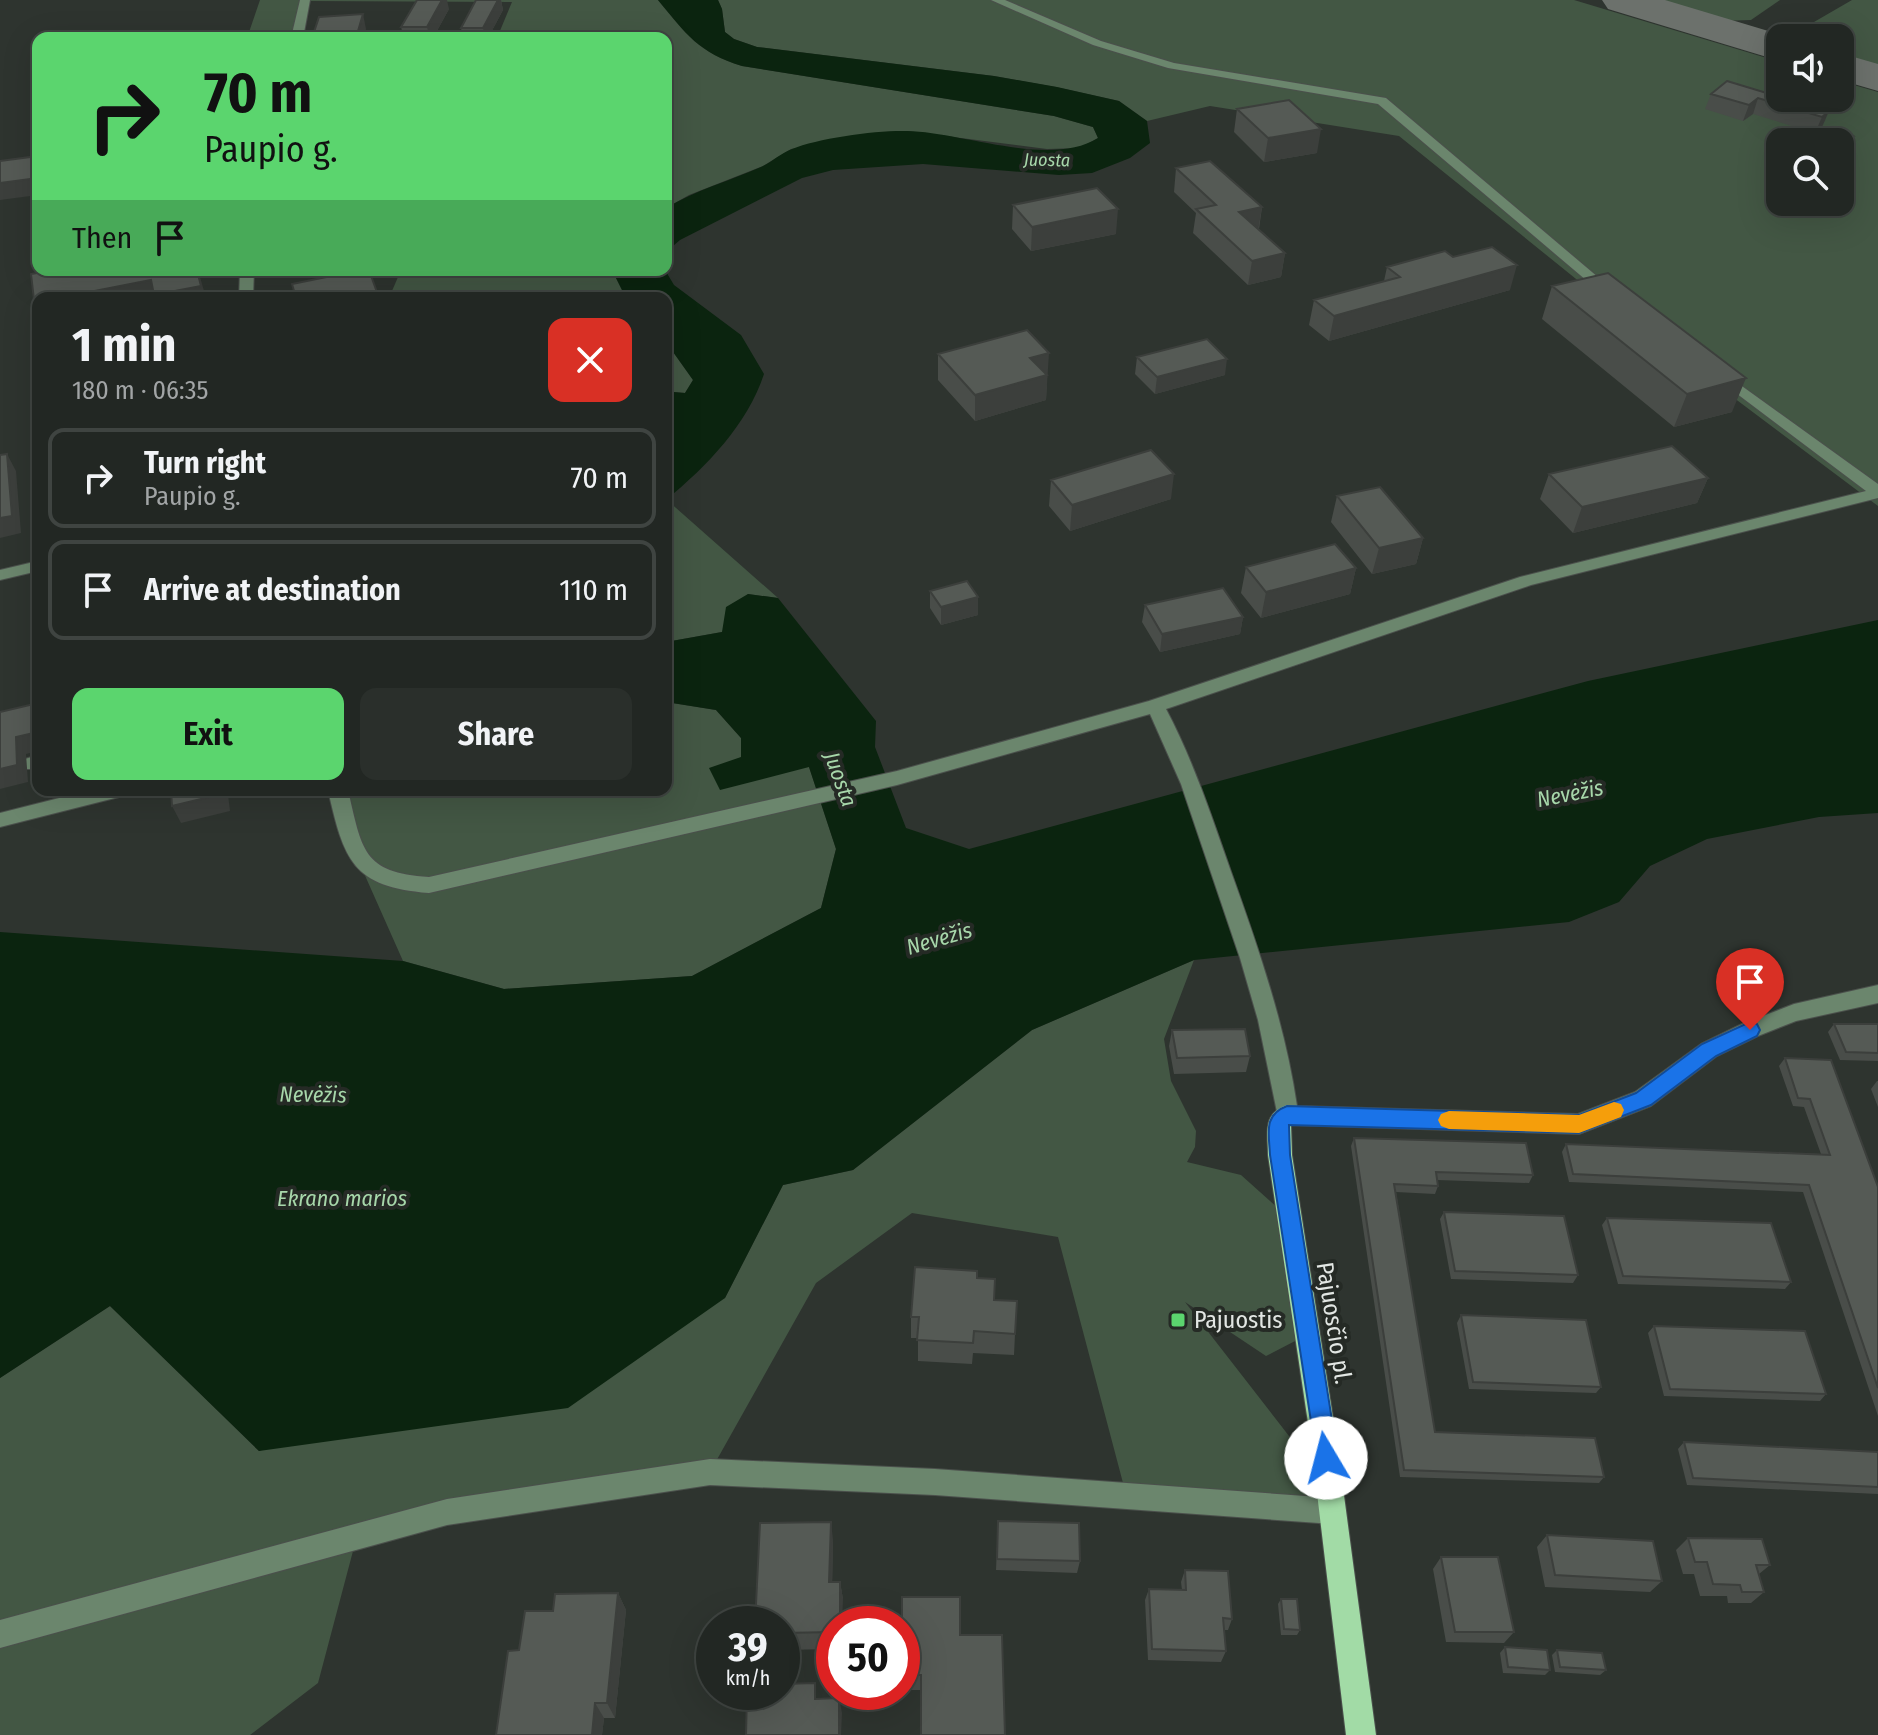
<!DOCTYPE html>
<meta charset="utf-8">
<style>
body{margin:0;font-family:"Fira Sans Condensed",sans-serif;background:#2a2f2b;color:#f1f3f6;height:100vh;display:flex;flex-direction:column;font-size:30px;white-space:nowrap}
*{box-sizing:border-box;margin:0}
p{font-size:26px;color:#a2a5a6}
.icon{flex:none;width:44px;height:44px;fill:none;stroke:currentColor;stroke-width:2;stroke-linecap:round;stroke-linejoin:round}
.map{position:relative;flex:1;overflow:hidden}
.drawer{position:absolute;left:32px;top:292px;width:640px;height:504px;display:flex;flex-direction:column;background:#222723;border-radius:16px;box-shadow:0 8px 32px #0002,0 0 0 2px #3f4441}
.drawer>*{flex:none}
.guide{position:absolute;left:32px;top:32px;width:640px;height:244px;border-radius:16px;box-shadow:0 8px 32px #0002,0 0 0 2px #3f4441;background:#5bd56e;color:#111;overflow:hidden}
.buttons{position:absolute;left:1766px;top:24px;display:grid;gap:16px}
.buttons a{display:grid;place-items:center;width:88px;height:88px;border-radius:16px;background:#222723;box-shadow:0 8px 32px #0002,0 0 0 2px #3f4441;font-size:40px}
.speed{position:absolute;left:696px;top:1606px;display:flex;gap:16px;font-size:40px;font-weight:700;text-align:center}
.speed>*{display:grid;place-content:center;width:104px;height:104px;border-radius:50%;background:#222723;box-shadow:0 8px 32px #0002,0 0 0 2px #3f4441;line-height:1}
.speed small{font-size:20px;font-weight:400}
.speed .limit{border:12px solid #d22;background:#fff;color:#111}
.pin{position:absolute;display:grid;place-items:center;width:68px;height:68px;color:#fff;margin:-82px -34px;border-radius:50% 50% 50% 0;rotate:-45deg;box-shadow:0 0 8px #0007}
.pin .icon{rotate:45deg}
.me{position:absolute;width:88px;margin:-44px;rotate:352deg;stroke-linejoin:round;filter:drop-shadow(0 0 6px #0008)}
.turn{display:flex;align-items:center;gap:28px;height:168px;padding:0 40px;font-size:36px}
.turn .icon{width:104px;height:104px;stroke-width:2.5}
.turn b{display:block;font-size:56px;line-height:68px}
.then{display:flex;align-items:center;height:76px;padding:0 40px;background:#0003;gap:16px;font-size:30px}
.round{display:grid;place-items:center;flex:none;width:84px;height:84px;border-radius:16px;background:#2a2f2b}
.head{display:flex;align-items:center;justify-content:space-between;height:136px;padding:0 40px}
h1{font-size:48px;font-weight:700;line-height:60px}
.primary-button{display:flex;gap:16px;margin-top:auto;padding:16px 40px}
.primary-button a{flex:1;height:92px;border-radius:16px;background:#5bd56e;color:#111;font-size:32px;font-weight:700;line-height:92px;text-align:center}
.primary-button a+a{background:#2a2f2b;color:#f1f3f6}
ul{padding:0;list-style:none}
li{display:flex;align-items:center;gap:24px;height:100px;margin:0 16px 12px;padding:0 24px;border:4px solid #3f4441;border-radius:16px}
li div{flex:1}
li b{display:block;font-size:30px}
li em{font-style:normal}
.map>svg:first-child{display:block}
.green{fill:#435744;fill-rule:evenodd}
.water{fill:#0b240f}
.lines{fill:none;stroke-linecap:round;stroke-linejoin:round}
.taxiway{fill:#6c716c;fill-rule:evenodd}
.minor-casing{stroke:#4b504c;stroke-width:2}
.major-casing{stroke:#4b504c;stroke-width:2}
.minor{fill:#6b866d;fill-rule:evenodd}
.major{fill:#a2dba6;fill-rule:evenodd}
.wall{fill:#494d49}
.shaded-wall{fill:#3c3f3c}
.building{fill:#555a55;stroke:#3c3f3c;stroke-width:2}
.route{fill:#1a73e8;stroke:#114b97;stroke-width:2}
.slow{fill:#f59e0b}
.poi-dot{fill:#5bd56e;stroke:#252a25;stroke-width:3}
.labels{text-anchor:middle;stroke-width:8;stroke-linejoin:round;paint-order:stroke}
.far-water-label{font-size:18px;font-style:italic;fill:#a7d7aa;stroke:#252a25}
.water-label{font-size:22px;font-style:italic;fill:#a7d7aa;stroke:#252a25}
.near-poi-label{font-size:24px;fill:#e2e6e3;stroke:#252a25;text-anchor:start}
.near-street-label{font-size:24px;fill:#e2e6e3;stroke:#252a25}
</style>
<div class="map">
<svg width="1878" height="1735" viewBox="0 0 1878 1735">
<rect width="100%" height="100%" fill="#2e342f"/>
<path class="green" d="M260,0H658C686,34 699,53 742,66L1054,116L1093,127L1098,138L1080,148L1047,149L906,131L791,149L763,166L689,195L666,208V38H497L512,2L305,1L297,38H247Z
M718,0H1574L1780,62V98H1840V81L1878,92V506L1581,283L1399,136L1210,106L1147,121L1119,101L1056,87L994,76L757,47L734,39L725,32L722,9ZM1780,142H1840V202H1780Z
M1650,0H1780L1751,20L1720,21Z
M1852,0H1878V70L1840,58V38H1800L1795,33Z
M401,270H612L626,298H389Z
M666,342L693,380L685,393L673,392L666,380Z
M666,500H667L778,598L748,594L722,632L666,642Z
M666,702L716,710L741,738L742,757L809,767L836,849L821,908L692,976L504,989L403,961L351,844L338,790H666Z
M1194,960L1164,1039L1171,1081L1196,1131L1195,1147L1187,1162L1241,1175L1279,1209L1297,1340L1266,1356L1185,1302L1296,1445L1326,1458L1333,1511L1127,1498L1058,1237L912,1213L816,1283L710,1472L357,1536L318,1683L250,1735H0V1378L110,1306L259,1451L725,1298L783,1185L853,1170L1032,1030Z"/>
<path class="water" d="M658,0H718L722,9L725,32L734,39L757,47L994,76L1057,87L1119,101L1147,121L1150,143L1130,158L1092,173L1059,175L923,164L833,170L802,178L680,240L666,252V208C696,190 729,181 761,167C772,162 781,153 792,149C818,138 878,130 907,131C962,132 1050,168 1098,138L1093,127L1054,116L742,66C699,53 686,34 658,0Z
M612,270H665L674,285L741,335L764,374C747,425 707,466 666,500V380L673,392L685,393L693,380L666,342V298H626Z
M748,594L778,598L876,721L875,747L906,828L969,849L1588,681L1878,620V813L1819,817L1707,839L1650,866L1619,902L1569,922L1194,960L1032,1030L853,1170L783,1185L725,1298L568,1408L259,1451L110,1306L0,1378V932L403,961L504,989L692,976L821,908L836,849L809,767L720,790L709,768L741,757V738L716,710L666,702V642L722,632L726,607Z"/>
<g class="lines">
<path class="taxiway" d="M1602,0H1665L1792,38H1780V61L1608,9Z
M1840,53L1878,64V91L1840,80Z"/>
<defs>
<path id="minor" d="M300,0H310L303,38H291Z
M991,0H1005L1101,41L1174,63L1386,98L1618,294L1606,297L1378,104L1168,68L1093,45Z
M240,270H254L253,298H239Z
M1721,371L1878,484V498L1531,585L1166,709C1193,760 1211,815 1230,869C1258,947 1285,1024 1297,1106L1578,1114L1635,1092L1701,1044L1742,1024L1794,1004L1878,985V1003L1796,1021L1758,1036L1717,1056L1651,1106L1579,1134L1287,1125L1279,1122L1258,1020L1240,958L1181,784L1150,714L897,785L429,893C352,887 344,860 328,790H348C362,849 362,873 429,877L897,771L1149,701L1520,577L1866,491L1716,378L1714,375Z
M38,561V571L0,580V570Z
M38,755V769H25L23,764L25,759Z
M91,790H129L119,797L0,827V813Z
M710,1459L935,1469L1333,1498L1342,1502L1346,1511L1342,1520L1333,1524L935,1495L710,1485L447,1525L0,1648V1620L447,1499Z"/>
<path id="major" d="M1287,1105L1295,1108L1298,1115L1291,1125L1292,1155L1337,1443L1376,1735H1346L1311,1443L1268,1155C1268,1132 1262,1114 1287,1105Z"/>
</defs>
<use href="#minor" class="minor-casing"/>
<use href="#major" class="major-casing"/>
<use href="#minor" class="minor"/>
<use href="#major" class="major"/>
</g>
<path class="wall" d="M476,0H501L503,10L488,38H463L461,28Z
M449,9L433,38H404L401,27Z
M1727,81L1829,111L1822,127L1815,133L1753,114L1743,121L1705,109L1711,94Z
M1237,109L1317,153L1264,162L1234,132Z
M1824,132L1853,136L1849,144L1840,147V142H1824L1821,140Z
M1176,168L1262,207L1259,229L1285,253L1281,277L1248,285L1193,233L1196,213L1174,192Z
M1013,205L1116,234L1031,251L1012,229Z
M1453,257L1510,290L1329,341L1309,325L1314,300L1384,281L1387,267Z
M1552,286L1732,412L1674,427L1542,319Z
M938,354L1048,378H1047L1046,400L975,421L938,380Z
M1137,357L1225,375L1155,394L1135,374Z
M1549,474L1708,478L1697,503L1573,533L1540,499Z
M1051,480L1171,499L1070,531L1049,506Z
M1337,496L1423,538L1416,564L1372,574L1331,522Z
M1246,567L1356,568L1350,594L1261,618L1241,593Z
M930,591L978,615L941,625L930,608Z
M1145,605L1243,617L1240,634L1160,652L1142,622Z
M1834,1024H1878V1061L1840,1060L1828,1032Z
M1172,1030L1250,1056L1246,1072L1174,1074L1169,1046Z
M1785,1058L1878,1187V1416L1803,1192L1569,1182L1562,1152L1566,1144L1821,1154L1804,1107L1793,1106L1779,1066Z
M1877,1081H1878V1107L1871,1089Z
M1354,1138L1533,1175L1529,1183L1437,1180L1438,1186L1435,1194L1396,1192L1435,1432L1604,1477L1599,1483L1400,1477L1351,1146Z
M1444,1212L1578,1275L1573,1283L1451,1279L1440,1219Z
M1607,1218L1791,1282L1785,1289L1618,1284L1602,1225Z
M977,1278L994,1300L1015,1334L1014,1355L973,1353L972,1364L918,1361V1338H911V1317Z
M1461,1315L1601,1387L1596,1393L1469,1389L1457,1323Z
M1654,1326L1826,1394L1820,1401L1664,1396L1648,1333Z
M1684,1442L1878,1452V1494L1687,1485L1678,1449Z
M998,1521L1080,1561L1077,1573L996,1570Z
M1547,1535L1662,1581L1650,1592L1545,1587L1537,1547Z
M1688,1538L1770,1565L1759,1574L1764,1592L1751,1603H1728L1727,1596H1700L1694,1574H1683L1676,1550Z
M833,1540L832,1582H840L843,1599L834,1624V1649L782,1650V1624Z
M1441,1557L1514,1632L1504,1643L1446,1642L1433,1569Z
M1185,1570L1232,1619L1228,1630H1224L1226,1651L1221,1662L1148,1660L1145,1600L1149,1589L1182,1590L1181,1582Z
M618,1593L626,1610L615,1718H604L602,1735H496L553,1611Z
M902,1597L960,1635L921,1690H902Z
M1281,1599L1300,1630L1297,1635H1281L1278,1604Z
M1505,1647L1550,1670L1545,1675L1503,1673L1500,1653Z
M1557,1650L1606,1670L1600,1675L1555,1672L1552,1655Z"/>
<path class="shaded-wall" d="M442,0H447L449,9L433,38H430L427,27Z
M498,0H501L503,10L488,38H485L483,28Z
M363,14L366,29L364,38H356Z
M1758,98L1753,114L1743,121L1749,105Z
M1829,111L1822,127L1815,133L1822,117Z
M1321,129L1317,153L1264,162L1268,138Z
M1853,136L1849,144L1840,147V142H1837L1838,140Z
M38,178V195L0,200V183Z
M1262,207L1258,231L1239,212Z
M1118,209L1116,234L1031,251L1032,227Z
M1285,253L1281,277L1248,285L1252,261Z
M1517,265L1510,290L1329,341L1334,316Z
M198,270L206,298H155L154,297L84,298V293Z
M1049,353L1046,400L975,421V395L1030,358Z
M1227,359L1225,375L1155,394L1157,377Z
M1746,378L1732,412L1674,427L1687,394Z
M7,454L16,471L21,533L0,538V518Z
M1174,474L1171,499L1070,531L1072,505Z
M1708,478L1697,503L1573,533L1582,507Z
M1423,538L1416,564L1372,574L1379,548Z
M1356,568L1350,594L1261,618L1266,592Z
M978,597V615L941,625V607Z
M1243,617L1240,634L1160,652L1162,634Z
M38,732V751L26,754L28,782L0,789V769L16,737Z
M221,790H226L228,794L230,811L181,823L172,806Z
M831,1522L833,1540L832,1599L829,1582Z
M840,1582L843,1599L842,1624H840Z
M618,1593L626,1610L615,1718L607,1703Z
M839,1698L842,1713L841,1735H839Z
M595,1703L604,1718L602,1735H592Z"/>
<path class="building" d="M417,0H442L427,27H401Z
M476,0H498L483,28H461Z
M363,14L356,38H312L319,17Z
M1727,81L1780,97V98H1785L1829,111L1822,117L1758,98L1749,105L1711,94Z
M1289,100L1321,129L1268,138L1237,109Z
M1839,129L1853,136L1838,140L1824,132Z
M38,156V178L0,183V161Z
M1210,161L1262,207L1239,212L1285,253L1252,261L1196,209L1216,205L1176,168Z
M1097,188L1118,209L1032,227L1013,205Z
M1492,247L1517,265L1334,316L1314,300L1400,277L1387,267L1445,251L1453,257Z
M55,270H197L201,286L154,295L151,280L84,293V298H38V317H36L31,274Z
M361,270H369L379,298H296L292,284Z
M1608,273L1746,378L1687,394L1552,286Z
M1027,330L1049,353L1030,358L1047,375L975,395L938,354Z
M1207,339L1227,359L1157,377L1137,357Z
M1672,446L1708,478L1582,507L1549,474Z
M1151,450L1174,474L1072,505L1051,480Z
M7,454L12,516L0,518V455Z
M1380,487L1423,538L1379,548L1337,496Z
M1335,544L1356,568L1266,592L1246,567Z
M967,581L978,597L941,607L930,591Z
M1223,588L1243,617L1162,634L1145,605Z
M38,703V732L16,737L17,765L0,769V712Z
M171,790H221L222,794L172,806Z
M1834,1024H1878V1053L1846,1052Z
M1245,1029L1250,1056L1177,1058L1172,1030Z
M1785,1058L1831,1060L1878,1187V1388L1809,1185L1573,1174L1566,1144L1830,1155L1810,1099L1798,1098Z
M1354,1138L1526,1143L1533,1175L1436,1172L1438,1186L1394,1184L1435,1432L1595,1438L1604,1477L1404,1470Z
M1444,1212L1564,1216L1578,1275L1455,1271Z
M1607,1218L1771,1223L1791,1282L1623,1276Z
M915,1267L977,1271V1278L995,1279L994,1300L1017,1301L1015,1334L974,1331L973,1343L917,1340L919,1317H911Z
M1461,1315L1586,1320L1601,1387L1473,1382Z
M1654,1326L1805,1331L1826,1394L1670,1389Z
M1684,1442L1878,1452V1487L1693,1478Z
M998,1521L1079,1523L1080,1561L997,1559Z
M831,1522L829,1582H840V1624H834V1632L782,1633V1624H755L760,1523Z
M1547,1535L1653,1541L1662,1581L1555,1575Z
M1688,1538L1762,1539L1770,1565H1756L1764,1592H1742L1740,1585L1713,1584L1707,1562H1695Z
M1441,1557H1498L1514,1632H1455Z
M1185,1570L1228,1571L1232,1619L1223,1618L1226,1651L1152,1649L1149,1589L1186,1590Z
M618,1593L607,1703H595L592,1735H496L508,1651L519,1650L525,1611H553L555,1594Z
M902,1597H960V1635H1002L1005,1735H921V1675H902Z
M1281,1599H1297L1300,1630L1284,1629Z
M1505,1647L1547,1650L1550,1670L1508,1667Z
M1557,1650L1602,1653L1606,1670L1560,1667Z
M815,1683V1699L839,1698V1735H746L747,1692H782V1684Z"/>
<path class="route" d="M1750,1022L1757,1024L1760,1030L1757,1036L1716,1056L1651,1105L1579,1133L1289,1125L1290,1155L1338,1458L1334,1467L1326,1470L1318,1467L1270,1155C1269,1133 1263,1115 1287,1106L1579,1115L1636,1093L1702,1044Z"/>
<path class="slow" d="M1614,1102L1621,1104L1624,1110L1621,1117L1579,1133L1449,1129L1441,1126L1438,1120L1441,1114L1449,1111L1579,1115Z"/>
<rect class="poi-dot" x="1170" y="1312" width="16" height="16" rx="4"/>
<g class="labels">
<g class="far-water-label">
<text transform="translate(1047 160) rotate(1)" y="6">Juosta</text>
</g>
<g class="water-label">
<text transform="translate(841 779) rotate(70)" y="8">Juosta</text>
<text transform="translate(1570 793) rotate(-11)" y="8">Nevėžis</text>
<text transform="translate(939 938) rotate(-16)" y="8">Nevėžis</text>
<text transform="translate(313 1094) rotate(1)" y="8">Nevėžis</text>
<text x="342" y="1206">Ekrano marios</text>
</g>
<g class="near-poi-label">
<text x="1194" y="1328">Pajuostis</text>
</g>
<g class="near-street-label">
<text transform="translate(1334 1323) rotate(81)" y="8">Pajuosčio pl.</text>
</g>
</g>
</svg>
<div class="buttons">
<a><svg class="icon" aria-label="sound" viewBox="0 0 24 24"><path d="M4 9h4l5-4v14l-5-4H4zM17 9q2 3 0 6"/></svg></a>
<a><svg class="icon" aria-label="search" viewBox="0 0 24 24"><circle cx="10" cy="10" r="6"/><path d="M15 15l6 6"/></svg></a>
</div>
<div class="speed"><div>39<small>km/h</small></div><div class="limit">50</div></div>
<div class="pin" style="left:1750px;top:1030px;background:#d93025"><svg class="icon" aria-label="arrive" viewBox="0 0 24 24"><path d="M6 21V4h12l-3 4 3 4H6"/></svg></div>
<svg class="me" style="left:1326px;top:1458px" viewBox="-20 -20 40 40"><circle r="19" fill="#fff"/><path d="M0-13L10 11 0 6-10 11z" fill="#1a73e8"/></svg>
<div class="guide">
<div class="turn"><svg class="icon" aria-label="right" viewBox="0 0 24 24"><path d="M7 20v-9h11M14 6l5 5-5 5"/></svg><div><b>70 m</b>Paupio g.</div></div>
<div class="then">Then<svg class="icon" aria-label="arrive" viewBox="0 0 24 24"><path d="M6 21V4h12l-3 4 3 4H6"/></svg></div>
</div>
<section class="drawer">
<div class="head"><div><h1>1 min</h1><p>180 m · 06:35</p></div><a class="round" style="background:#d93025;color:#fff"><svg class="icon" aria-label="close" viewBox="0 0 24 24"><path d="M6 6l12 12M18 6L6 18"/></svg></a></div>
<ul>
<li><svg class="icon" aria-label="right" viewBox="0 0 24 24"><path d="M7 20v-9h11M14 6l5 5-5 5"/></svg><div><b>Turn right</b><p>Paupio g.</p></div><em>70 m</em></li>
<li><svg class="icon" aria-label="arrive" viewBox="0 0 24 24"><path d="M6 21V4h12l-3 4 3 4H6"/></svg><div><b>Arrive at destination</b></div><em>110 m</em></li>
</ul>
<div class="primary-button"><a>Exit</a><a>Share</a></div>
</section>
</div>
